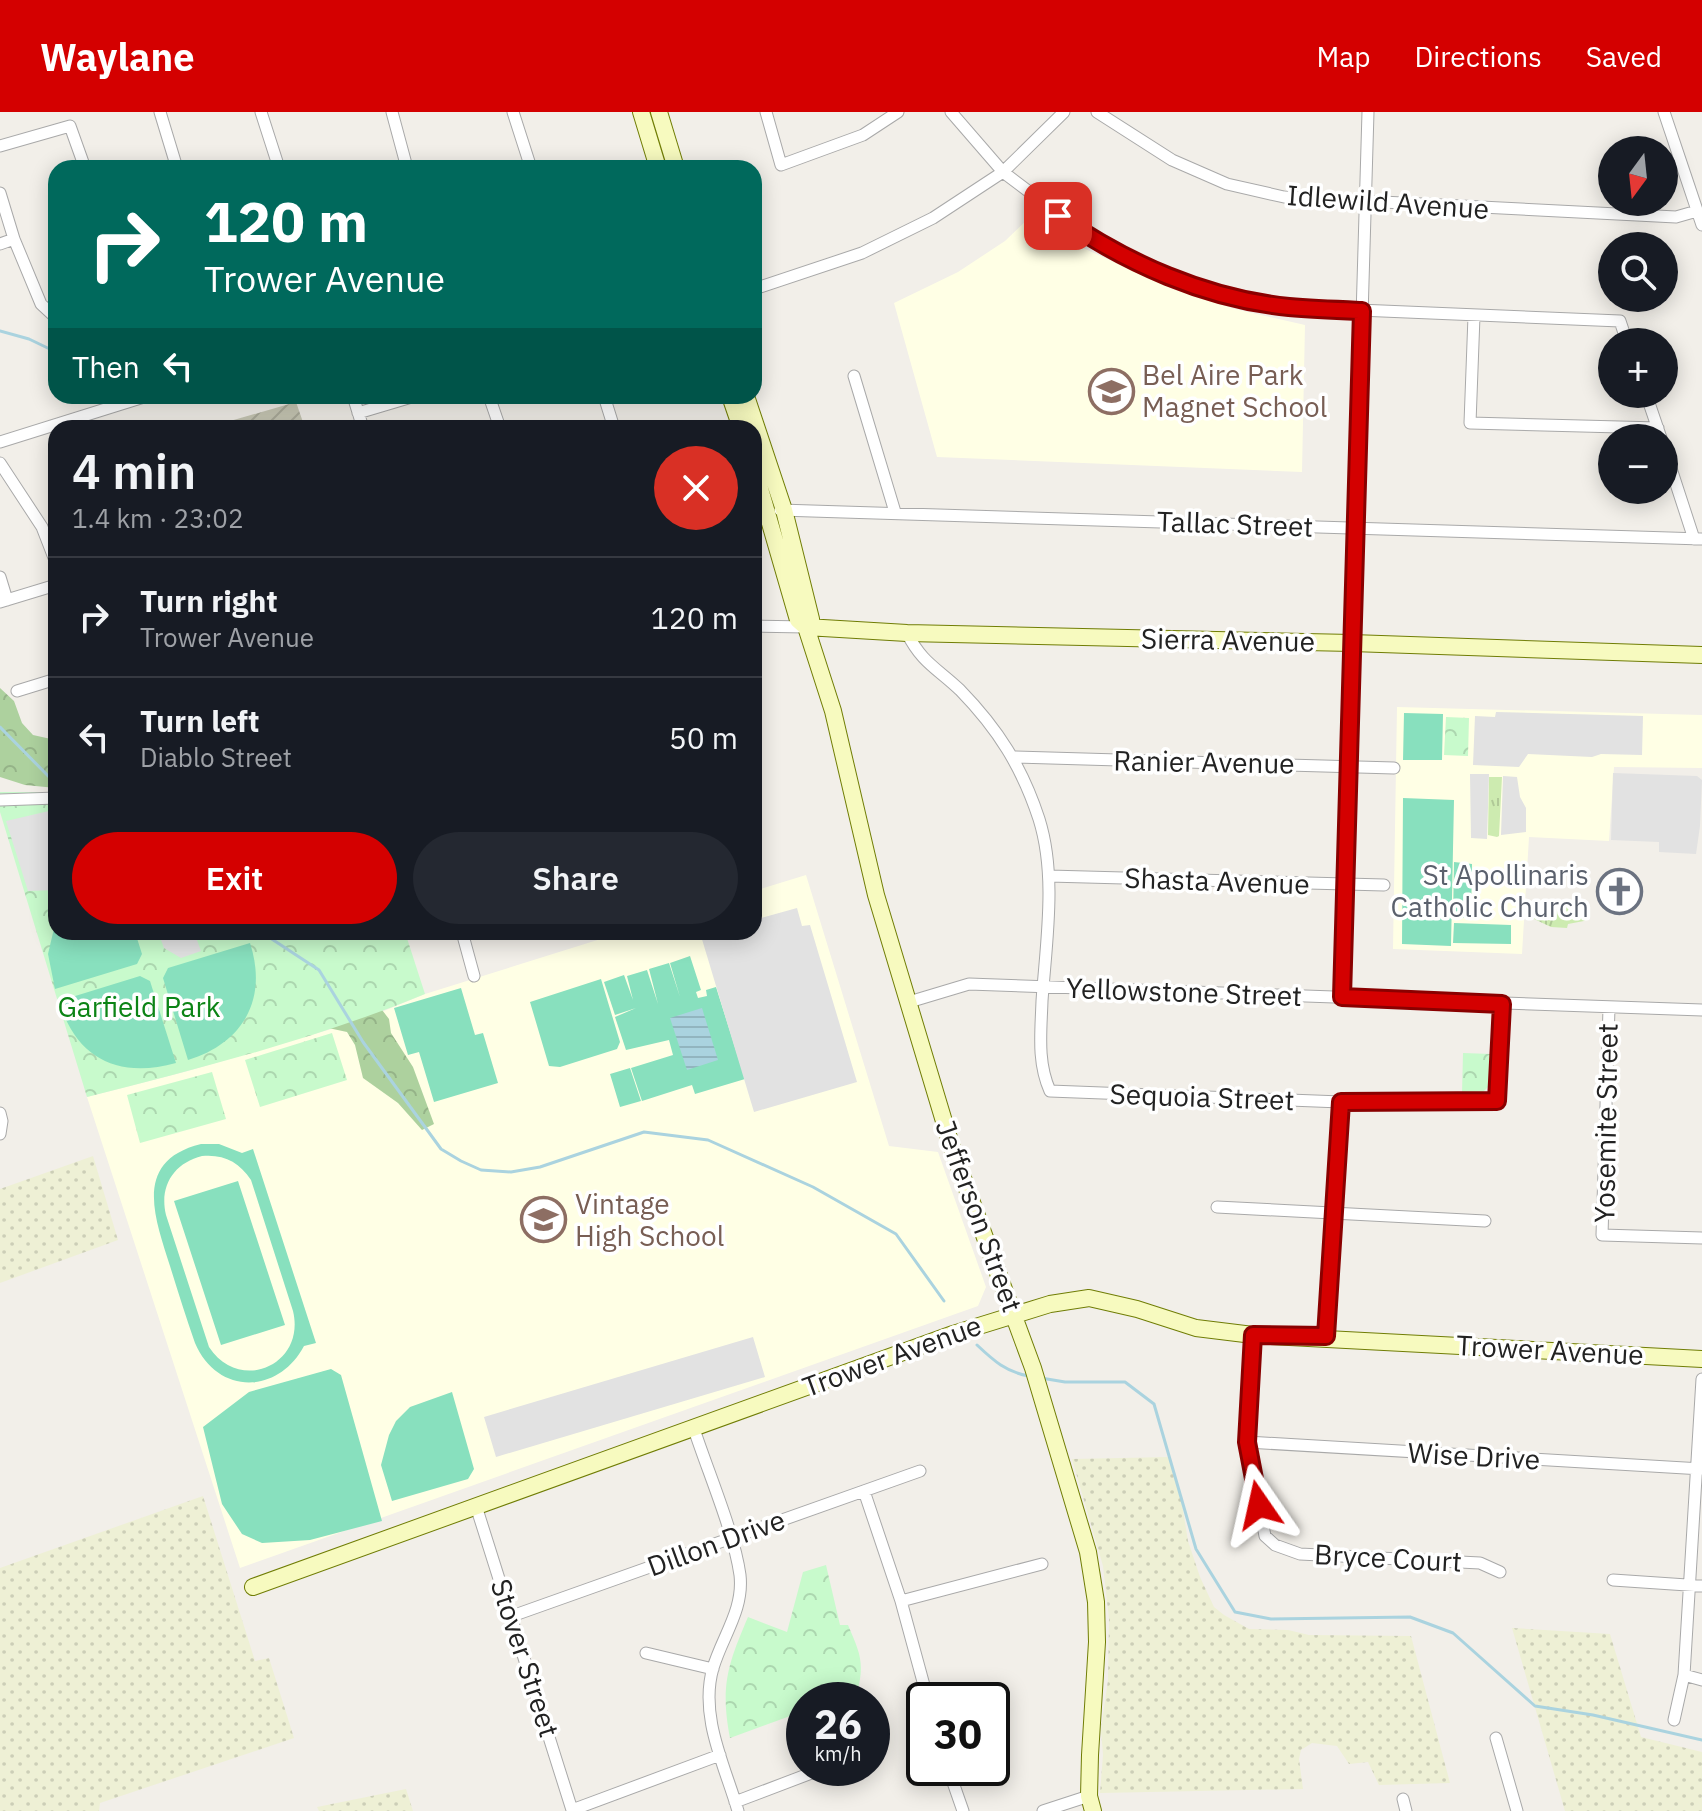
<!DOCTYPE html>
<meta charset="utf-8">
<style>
body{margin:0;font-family:"IBM Plex Sans",sans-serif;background:#242831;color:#f1f3f6;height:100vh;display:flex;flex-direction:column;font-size:30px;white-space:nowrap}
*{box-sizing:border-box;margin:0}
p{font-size:26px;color:#9ea1a6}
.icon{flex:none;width:44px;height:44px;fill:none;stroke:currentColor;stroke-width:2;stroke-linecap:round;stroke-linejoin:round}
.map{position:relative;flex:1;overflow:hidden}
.drawer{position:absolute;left:48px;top:308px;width:714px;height:520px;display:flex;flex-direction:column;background:#171b24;border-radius:24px;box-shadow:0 4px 20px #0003}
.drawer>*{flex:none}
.guide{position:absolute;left:48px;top:48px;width:714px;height:244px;border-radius:24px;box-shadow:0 4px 20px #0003;background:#00695c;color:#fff;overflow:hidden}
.needle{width:52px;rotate:195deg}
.controls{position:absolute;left:1598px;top:24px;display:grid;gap:16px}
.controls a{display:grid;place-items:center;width:80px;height:80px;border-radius:50%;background:#171b24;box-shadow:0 4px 20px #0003;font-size:40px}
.speed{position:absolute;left:786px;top:1570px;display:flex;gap:16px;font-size:40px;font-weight:700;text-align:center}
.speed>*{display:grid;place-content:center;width:104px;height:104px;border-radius:50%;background:#171b24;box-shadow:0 4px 20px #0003;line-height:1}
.speed small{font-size:20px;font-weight:400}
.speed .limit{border:4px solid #111;border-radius:12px;background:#fff;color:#111}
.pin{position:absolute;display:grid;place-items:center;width:68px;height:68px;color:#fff;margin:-34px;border-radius:16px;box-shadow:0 4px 12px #0006}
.me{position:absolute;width:88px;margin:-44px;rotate:349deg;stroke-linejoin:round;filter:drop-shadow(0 0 6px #0008)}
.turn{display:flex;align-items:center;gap:28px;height:168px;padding:0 24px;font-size:36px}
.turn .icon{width:104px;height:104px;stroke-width:2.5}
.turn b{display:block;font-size:56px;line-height:68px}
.then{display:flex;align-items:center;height:76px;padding:0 24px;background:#0003;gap:16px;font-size:30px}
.round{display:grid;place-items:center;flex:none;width:84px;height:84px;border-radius:42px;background:#242831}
.headline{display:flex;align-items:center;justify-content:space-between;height:136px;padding:0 24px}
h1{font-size:48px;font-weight:600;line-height:60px}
.action{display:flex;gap:16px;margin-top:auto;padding:16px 24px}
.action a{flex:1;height:92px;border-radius:48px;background:#d40000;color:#fff;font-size:32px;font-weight:600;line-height:92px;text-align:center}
.action a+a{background:#242831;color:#f1f3f6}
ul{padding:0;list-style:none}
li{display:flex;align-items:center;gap:24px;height:120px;padding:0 24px;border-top:2px solid #363941}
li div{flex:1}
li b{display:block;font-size:30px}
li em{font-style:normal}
header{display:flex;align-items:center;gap:48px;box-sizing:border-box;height:112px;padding:0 40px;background:#d40000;color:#fff}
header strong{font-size:38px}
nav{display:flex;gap:44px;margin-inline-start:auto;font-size:28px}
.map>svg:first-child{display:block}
.education{fill:#ffffe5}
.construction{fill:url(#construction-furrows)}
.farmland{fill:url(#farmland-dots)}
.grass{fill:url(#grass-tufts)}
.forest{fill:url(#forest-crowns)}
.park{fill:url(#park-crowns)}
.pitch{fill:#88e0be;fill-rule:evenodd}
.parking{fill:#e2e2e2}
.water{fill:url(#water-rules)}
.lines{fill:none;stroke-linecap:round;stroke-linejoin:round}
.stream{stroke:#aad3df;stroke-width:3}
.street-casing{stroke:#a9a9a9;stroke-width:13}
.secondary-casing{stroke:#707d05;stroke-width:18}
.street{stroke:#fff;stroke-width:11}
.secondary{stroke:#f7fabf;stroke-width:16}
.route-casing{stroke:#8a0000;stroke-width:20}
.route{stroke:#d40000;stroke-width:14}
.labels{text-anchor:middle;stroke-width:7;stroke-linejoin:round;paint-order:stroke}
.street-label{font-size:28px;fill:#222;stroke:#fff}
.education-label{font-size:28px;fill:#785e54;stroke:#fff;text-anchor:start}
.worship-label{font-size:28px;fill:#5b616d;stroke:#fff;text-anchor:end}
.park-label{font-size:28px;fill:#0c8416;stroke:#fff}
</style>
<header>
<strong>Waylane</strong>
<nav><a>Map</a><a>Directions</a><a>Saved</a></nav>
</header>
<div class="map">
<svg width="1702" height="1699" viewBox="0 0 1702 1699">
<defs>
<pattern id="construction-furrows" width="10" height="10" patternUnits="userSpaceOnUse" patternTransform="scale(2)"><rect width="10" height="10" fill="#c7c7b4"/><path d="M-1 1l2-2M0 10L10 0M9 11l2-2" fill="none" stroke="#abab9a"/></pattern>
<pattern id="farmland-dots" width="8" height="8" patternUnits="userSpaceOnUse" patternTransform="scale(2)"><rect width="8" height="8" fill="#eef0d5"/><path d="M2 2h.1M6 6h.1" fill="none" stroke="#ccceb7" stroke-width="1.8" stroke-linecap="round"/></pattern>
<pattern id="grass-tufts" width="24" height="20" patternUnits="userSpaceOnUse" patternTransform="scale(2)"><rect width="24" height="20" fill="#cdebb0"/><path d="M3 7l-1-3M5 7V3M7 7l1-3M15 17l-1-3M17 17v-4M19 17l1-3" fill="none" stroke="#b0c997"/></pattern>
<pattern id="forest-crowns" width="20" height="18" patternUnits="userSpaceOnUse" patternTransform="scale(2)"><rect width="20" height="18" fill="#add19e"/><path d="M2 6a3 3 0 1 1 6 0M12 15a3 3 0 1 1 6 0" fill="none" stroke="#95b388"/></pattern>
<pattern id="park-crowns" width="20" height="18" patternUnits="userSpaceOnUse" patternTransform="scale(2)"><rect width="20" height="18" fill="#c8facc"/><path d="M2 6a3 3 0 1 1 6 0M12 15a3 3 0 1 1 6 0" fill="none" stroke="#acd6af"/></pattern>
<pattern id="water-rules" width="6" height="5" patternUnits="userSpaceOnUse" patternTransform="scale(2)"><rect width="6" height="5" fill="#aad3df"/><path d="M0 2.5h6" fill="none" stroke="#92b5bf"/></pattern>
</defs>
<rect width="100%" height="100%" fill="#f2efe9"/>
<path class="education" d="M1034,101L1070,130L1173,177L1235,197L1305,213L1302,360L937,345L894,191L958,160L1005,129Z
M1397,595L1702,603V656L1614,655L1609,729L1529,725L1522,842L1393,837Z
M806,763L889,1034L938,1040L986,1175L978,1194L240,1456L87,985L188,959L362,908L425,882L623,820H754V779Z"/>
<path class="construction" d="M296,290L305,316H206Z"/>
<path class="farmland" d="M93,1044L118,1128L0,1171V1077Z
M1169,1345L1181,1386L1188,1429L1200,1465L1214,1495L1224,1503L1249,1517L1288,1518L1309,1523L1411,1524L1450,1671L1379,1673L1368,1650L1349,1652L1337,1634L1312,1631L1301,1638L1299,1647L1303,1677L1100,1681L1103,1643L1101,1617L1108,1568L1109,1507L1103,1454L1072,1347Z
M203,1384L255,1549L269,1546L294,1626L100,1691L99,1699H0V1456Z
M1512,1516L1610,1522L1641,1625L1702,1640V1699H1565Z
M406,1677L413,1699H319L317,1695Z"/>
<path class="grass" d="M1489,665H1502L1499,724L1497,725L1488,723Z
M1532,788L1553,799C1568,794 1573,783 1589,792V804L1584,809L1568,812L1567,816L1551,815L1532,806Z"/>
<path class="forest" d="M0,576L14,589L22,611L33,623L51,627L56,631V676L25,673L0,665Z
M379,894L389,907L391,921L413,955L434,1012L422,1018L398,991L363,966L355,933L347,920L319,914Z"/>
<path class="park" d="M1446,605L1469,606L1468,644L1444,643Z
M0,680H56V820H405L425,882C316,927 201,956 87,985L0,700Z
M332,921L347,968L260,995L245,948Z
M1463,941L1491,942L1489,974L1482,981H1462Z
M212,960L226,1007L140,1031L127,983Z
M826,1453L840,1513H848C860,1541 865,1551 857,1581L836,1588H804V1599L730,1626C720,1574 728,1552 748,1505L787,1520L803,1460Z"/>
<path class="pitch" d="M1404,601L1443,602L1442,648H1403Z
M1403,686L1454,688L1451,834L1402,832Z
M1454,750L1472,752L1471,806H1453Z
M56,808V820H135L142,842L137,852L55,877L48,842Z
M1454,811L1511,813V832L1453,831Z
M250,831C268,886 244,931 188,948L163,866L168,856Z
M690,844L701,878L696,880L698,886L707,884L706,878L716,875L745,967L695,982L692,973L642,989L631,956L673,943L669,928L626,938L615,905L636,896L615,903L604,870L624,863L633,888L627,864L647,858L658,892L649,857L669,851L680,885L670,851Z
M140,864L150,869L176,951C119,967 76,947 59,889Z
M601,867L620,930L617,937L560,955L549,954L530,890Z
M461,876L475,923L483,921L498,971L434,990L419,940L408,943L394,896Z
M630,956L641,989L620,995L610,962Z
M201,1032H219L242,1041L253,1037L316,1231L304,1234C278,1283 217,1283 195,1231C186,1205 178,1180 170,1154C155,1106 132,1049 201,1032ZM202,1044C224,1042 239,1050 251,1068L293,1199C306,1253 240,1282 209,1235L166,1103C159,1074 174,1051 202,1044Z
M238,1069L285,1213L221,1233L174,1089Z
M331,1257L341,1263L382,1409L310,1428L262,1431L242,1422L222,1392L203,1315L249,1280Z
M452,1280L474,1357L468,1367L392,1389L381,1353L389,1323L396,1309L410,1295Z"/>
<path class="parking" d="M1496,600L1643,604L1642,643L1601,642L1592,645L1528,642L1519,655L1473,653L1475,604L1495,605Z
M1613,661L1697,664L1702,668L1700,714L1696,742L1659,740V730L1611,728Z
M1470,662H1489L1487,727L1471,726Z
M1503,664L1517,665L1520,685L1526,696V720L1501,723Z
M49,699L56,700V778L28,779L6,709Z
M797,796L802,814L810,813L857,970L754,1000L701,824L714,820H754V808Z
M158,820H194L201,839L181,846L164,836Z
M753,1225L765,1265L496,1345L484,1305Z"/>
<path class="water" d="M702,896L718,948L687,958L670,906Z"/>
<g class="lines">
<path class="stream" d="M0,219L29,227L56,240
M0,615L56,672
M261,820L319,858L363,930L441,1037L461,1049L481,1058L511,1060L540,1055L644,1020L708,1028L813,1075L896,1122L944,1189
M977,1233C994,1249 1006,1260 1029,1264
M1041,1266L1065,1270H1125L1154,1292L1196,1437L1235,1500L1271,1507L1410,1505L1453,1521L1535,1594L1593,1603L1702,1628"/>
<defs>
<path id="street" d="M160,0L177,56
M261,0L279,56
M392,0L406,52
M513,0L531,56
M766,0L781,53L863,23L898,0
M951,0L1003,60L1098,132L1161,162L1222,183L1287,195L1620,209L1627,230
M1097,0L1172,48L1227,72L1284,85L1676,105L1697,99
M1664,0L1702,113
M0,34L70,14L85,56
M0,81L14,127L41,192L55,205
M0,132L14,127
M754,177L862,141L933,106L1003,60L1064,0
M1474,204L1470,311L1658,316
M854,264L895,400
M1646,282L1661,326
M353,284L363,316
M489,284L500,316
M604,284L614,316
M358,301L415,284
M0,330L147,284
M1664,335L1694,427
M0,351L42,415L56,451
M780,398L1702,427
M0,465L7,488
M0,490L56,473
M754,514L806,515
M907,521C922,551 937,556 960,578C998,617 1022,655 1039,707C1057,764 1046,830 1042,889C1041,920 1037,950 1050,979L1341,990L1497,989L1502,892
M17,579L56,567
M1014,645L1394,656
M0,688L56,686
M1049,764L1384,773
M462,820L474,864
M1342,885L1368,0
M909,890L969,872L1702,898
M1609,896L1602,1123L1702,1126
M0,1001L2,1009L0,1022
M1217,1095L1485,1109
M1253,1223L1247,1330L1265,1424L1275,1433L1300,1442L1480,1451L1500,1460
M1326,1224L1341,990
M694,1317C708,1360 734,1420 740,1463C744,1498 722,1525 713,1556C699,1604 725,1654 738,1699
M1247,1330L1702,1357
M864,1379L901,1489L928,1588
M476,1394L572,1698L720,1643
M1613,1468L1702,1474
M901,1489L1042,1452
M512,1504L920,1359
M646,1541L713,1557
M1684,1563L1702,1568
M1674,1608L1684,1563L1702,1267
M992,1612H993
M1496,1626L1517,1699
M948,1656L963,1699
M1403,1687L1406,1699
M735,1690L822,1657
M1043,1699L1089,1684"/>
<path id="secondary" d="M641,0L658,56
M659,0L676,56
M730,284L741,316
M746,284L784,398L811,507L806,515
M754,356L798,508L806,515L833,599L876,783L952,1036L1033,1256L1088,1440L1096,1490L1097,1530L1090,1643L1089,1684L1093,1699
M806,515L907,521L1352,531L1702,543
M253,1475L953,1222L1050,1192L1089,1186L1137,1197L1196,1216L1253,1223L1702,1247"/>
</defs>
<use href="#street" class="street-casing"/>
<use href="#secondary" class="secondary-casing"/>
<use href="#street" class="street"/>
<use href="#secondary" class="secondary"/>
</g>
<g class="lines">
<defs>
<path id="route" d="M1058,104C1126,151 1206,187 1289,195C1313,197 1338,198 1362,199L1342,885L1502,892L1497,989L1341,990L1326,1224L1253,1223L1247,1330L1259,1393"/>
</defs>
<use href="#route" class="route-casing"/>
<use href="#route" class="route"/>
</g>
<defs>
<symbol id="school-ring" viewBox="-11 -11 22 22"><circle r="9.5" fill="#fff" stroke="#8d6e63" stroke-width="1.5"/><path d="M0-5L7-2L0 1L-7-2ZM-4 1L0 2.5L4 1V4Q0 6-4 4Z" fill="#8d6e63"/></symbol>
<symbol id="church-ring" viewBox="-11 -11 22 22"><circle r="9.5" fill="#fff" stroke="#6b7280" stroke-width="1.5"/><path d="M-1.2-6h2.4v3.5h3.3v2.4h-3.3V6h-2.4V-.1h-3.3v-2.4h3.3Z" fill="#6b7280"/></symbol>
</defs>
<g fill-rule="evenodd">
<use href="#school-ring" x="1086" y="254" width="51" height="51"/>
<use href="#church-ring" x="1594" y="754" width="51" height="51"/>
<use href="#school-ring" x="518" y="1082" width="51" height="51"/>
</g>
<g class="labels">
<g class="street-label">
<text transform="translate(1388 90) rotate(4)" y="10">Idlewild Avenue</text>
<text transform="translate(1235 412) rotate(2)" y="10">Tallac Street</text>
<text transform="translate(1228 528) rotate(1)" y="10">Sierra Avenue</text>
<text transform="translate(1204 650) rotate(1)" y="10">Ranier Avenue</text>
<text transform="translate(1217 769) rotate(2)" y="10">Shasta Avenue</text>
<text transform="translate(1184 880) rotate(2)" y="10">Yellowstone Street</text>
<text transform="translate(1202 985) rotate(2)" y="10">Sequoia Street</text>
<text transform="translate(1606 1011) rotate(-89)" y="10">Yosemite Street</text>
<text transform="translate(979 1104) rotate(70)" y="10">Jefferson Street</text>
<text transform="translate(1550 1238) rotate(3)" y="10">Trower Avenue</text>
<text transform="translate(892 1244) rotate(-20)" y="10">Trower Avenue</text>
<text transform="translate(1474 1344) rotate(3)" y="10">Wise Drive</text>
<text transform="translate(716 1431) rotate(-20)" y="10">Dillon Drive</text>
<text transform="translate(1388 1446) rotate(3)" y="10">Bryce Court</text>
<text transform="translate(525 1546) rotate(72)" y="10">Stover Street</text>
</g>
<g class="education-label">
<text x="1142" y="273">Bel Aire Park<tspan x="1142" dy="32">Magnet School</tspan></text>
<text x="575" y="1102">Vintage<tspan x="575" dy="32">High School</tspan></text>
</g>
<g class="worship-label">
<text x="1589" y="773">St Apollinaris<tspan x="1589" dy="32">Catholic Church</tspan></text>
</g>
<g class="park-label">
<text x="139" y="905">Garfield Park</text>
</g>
</g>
</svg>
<div class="controls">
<a><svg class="needle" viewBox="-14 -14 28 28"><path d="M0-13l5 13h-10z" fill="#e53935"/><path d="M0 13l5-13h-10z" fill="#9ea1a6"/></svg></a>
<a><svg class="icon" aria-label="search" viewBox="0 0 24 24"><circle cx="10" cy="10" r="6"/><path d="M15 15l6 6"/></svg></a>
<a>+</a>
<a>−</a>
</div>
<div class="speed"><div>26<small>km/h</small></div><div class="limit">30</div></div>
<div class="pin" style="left:1058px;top:104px;background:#d93025"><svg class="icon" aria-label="arrive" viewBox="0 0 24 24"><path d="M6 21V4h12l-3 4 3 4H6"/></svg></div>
<svg class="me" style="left:1259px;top:1393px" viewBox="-20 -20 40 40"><path d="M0-17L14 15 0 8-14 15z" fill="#d40000" stroke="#fff" stroke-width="4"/></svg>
<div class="guide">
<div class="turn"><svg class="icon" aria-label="right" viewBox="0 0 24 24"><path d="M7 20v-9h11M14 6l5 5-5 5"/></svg><div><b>120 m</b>Trower Avenue</div></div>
<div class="then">Then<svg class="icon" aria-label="left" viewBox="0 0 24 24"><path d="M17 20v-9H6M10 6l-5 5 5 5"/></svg></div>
</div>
<section class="drawer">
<div class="headline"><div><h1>4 min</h1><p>1.4 km · 23:02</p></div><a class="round" style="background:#d93025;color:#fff"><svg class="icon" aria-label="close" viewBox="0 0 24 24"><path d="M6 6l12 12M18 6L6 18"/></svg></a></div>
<ul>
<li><svg class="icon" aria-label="right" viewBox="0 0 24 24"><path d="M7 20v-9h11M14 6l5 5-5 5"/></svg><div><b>Turn right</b><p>Trower Avenue</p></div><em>120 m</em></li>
<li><svg class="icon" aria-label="left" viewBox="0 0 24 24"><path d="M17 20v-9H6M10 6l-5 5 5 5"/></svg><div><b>Turn left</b><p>Diablo Street</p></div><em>50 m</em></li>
</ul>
<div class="action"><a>Exit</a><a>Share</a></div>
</section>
</div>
